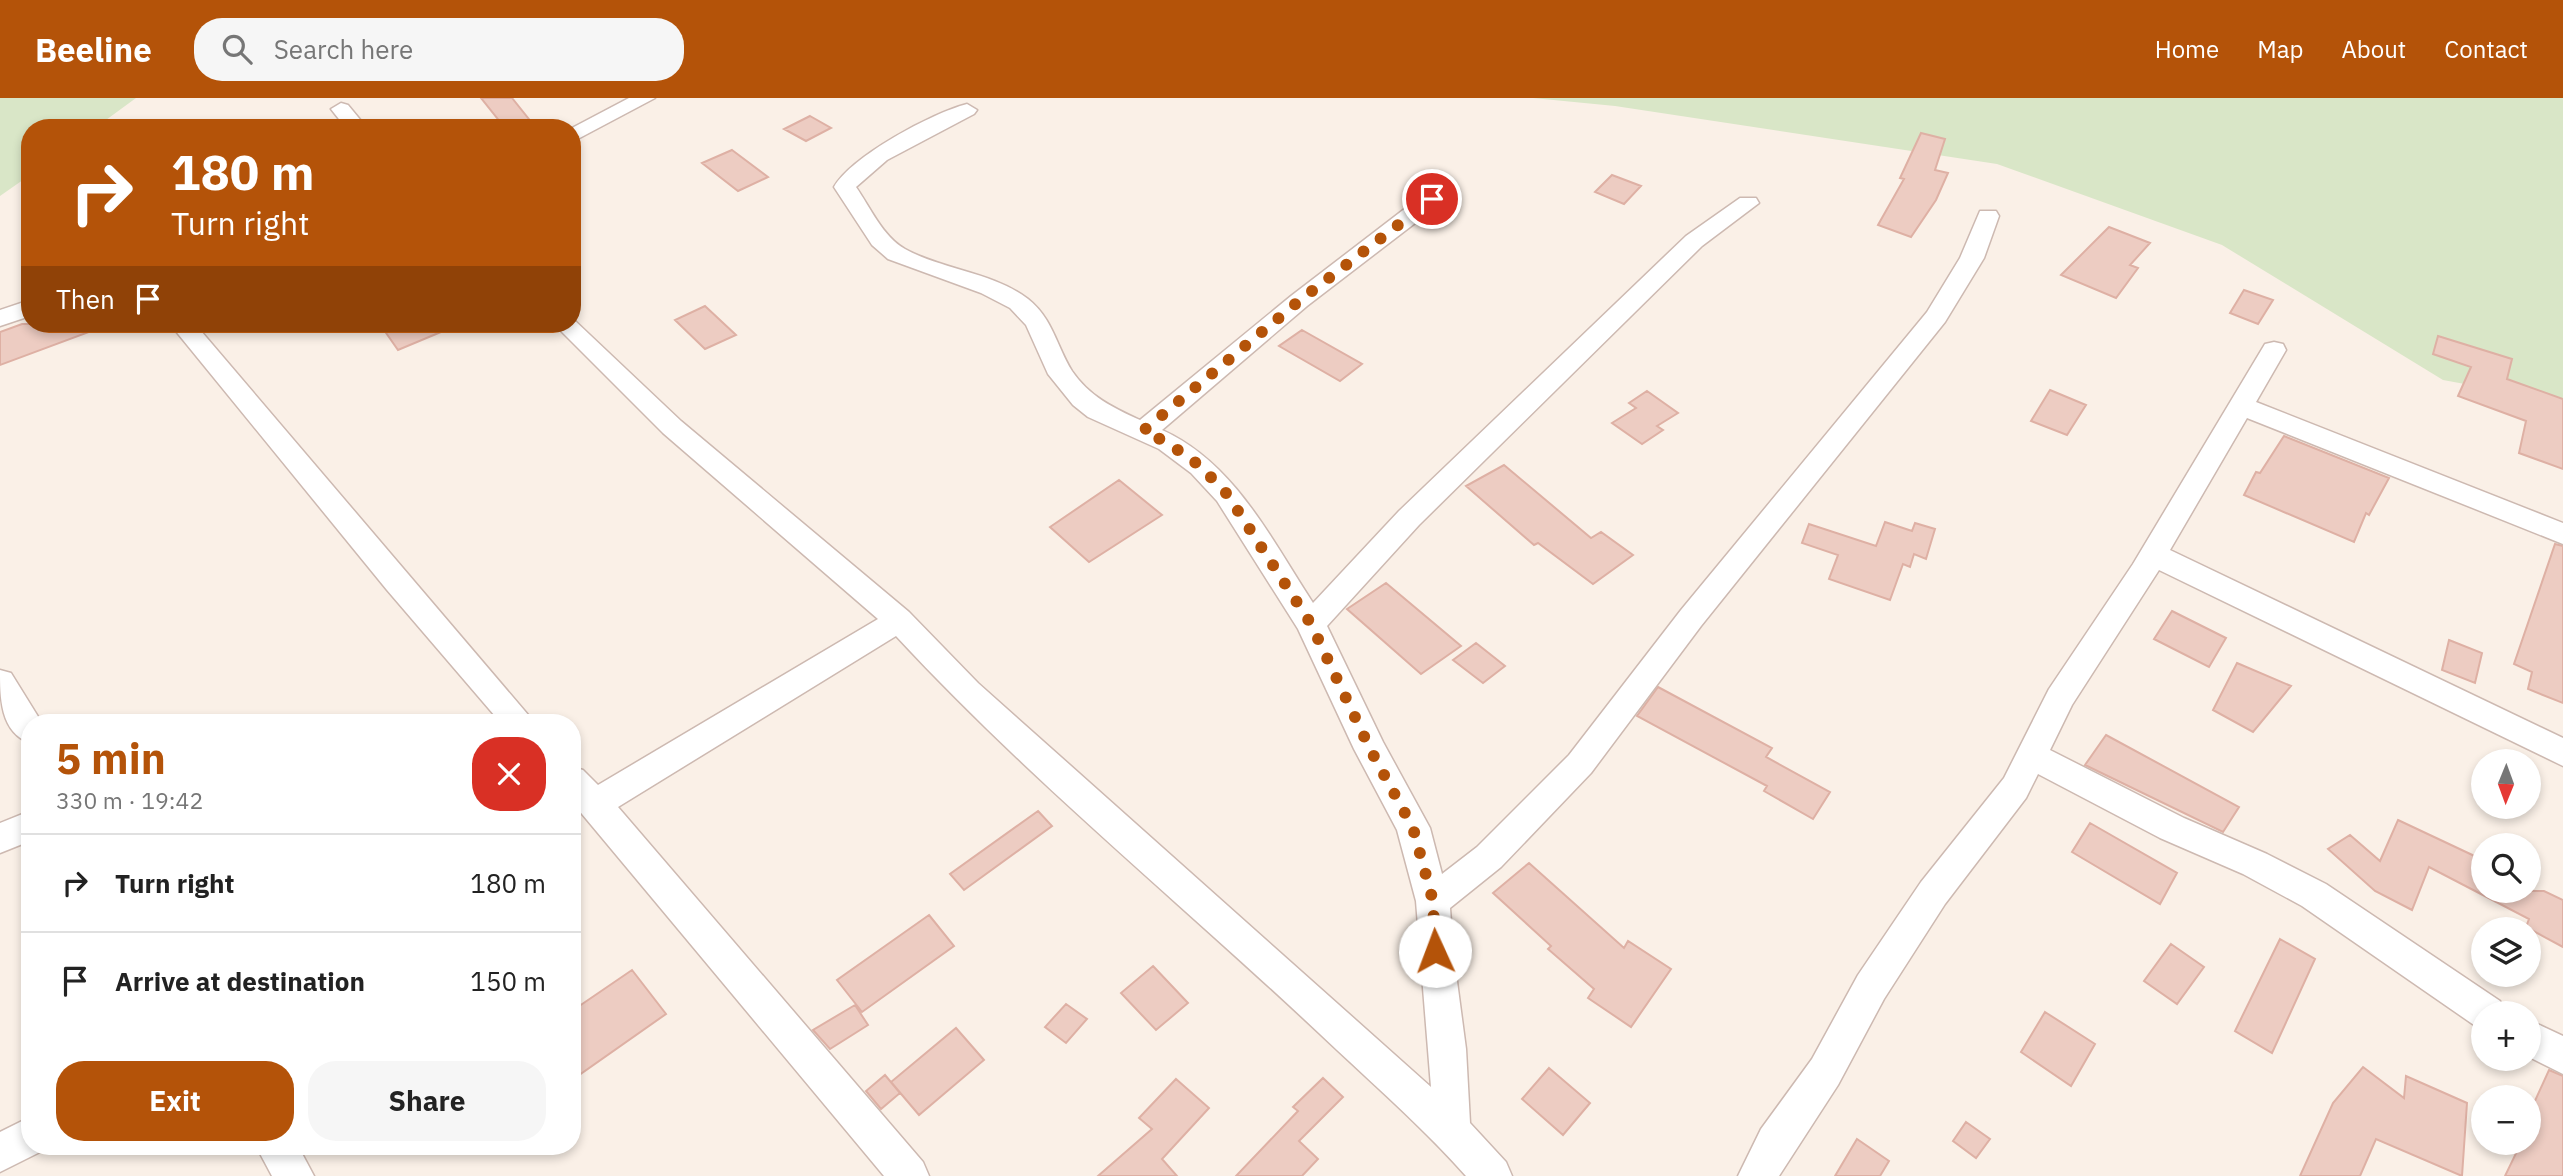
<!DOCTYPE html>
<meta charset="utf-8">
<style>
body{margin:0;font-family:"IBM Plex Sans",sans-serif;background:#f6f6f6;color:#222;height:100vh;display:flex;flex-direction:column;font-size:26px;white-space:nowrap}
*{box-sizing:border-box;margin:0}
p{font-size:23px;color:#767676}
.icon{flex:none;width:38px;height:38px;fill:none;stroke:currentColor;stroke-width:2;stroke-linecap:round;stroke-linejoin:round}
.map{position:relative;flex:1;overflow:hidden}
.details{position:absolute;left:21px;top:616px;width:560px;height:441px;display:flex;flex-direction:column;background:#fff;border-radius:28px;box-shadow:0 4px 10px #0003}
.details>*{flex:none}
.guide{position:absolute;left:21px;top:21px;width:560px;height:214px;border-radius:28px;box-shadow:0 4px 10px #0003;background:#b45309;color:#fff;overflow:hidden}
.needle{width:46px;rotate:181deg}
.tools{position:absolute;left:2471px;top:651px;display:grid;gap:14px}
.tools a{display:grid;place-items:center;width:70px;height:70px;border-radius:50%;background:#fff;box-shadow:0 4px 10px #0003;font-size:35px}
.pin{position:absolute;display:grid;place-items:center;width:60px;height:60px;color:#fff;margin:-30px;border:4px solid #fff;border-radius:50%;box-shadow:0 2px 7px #0007}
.me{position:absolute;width:77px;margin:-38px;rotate:358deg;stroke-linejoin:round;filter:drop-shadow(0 0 5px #0008)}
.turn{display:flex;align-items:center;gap:24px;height:147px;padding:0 35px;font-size:32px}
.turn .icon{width:91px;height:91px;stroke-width:2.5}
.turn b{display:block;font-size:49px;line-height:60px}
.then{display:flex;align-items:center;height:66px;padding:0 35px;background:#0003;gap:14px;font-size:26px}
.round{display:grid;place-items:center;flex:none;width:74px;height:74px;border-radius:28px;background:#f6f6f6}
.overview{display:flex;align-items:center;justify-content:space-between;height:119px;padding:0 35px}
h1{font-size:42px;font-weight:700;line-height:52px;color:#b45309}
.cta{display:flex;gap:14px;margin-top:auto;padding:14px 35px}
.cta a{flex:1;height:80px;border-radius:28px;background:#b45309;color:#fff;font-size:28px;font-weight:700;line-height:80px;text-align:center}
.cta a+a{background:#f6f6f6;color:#222}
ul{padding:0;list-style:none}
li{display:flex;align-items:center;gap:21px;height:98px;padding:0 35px;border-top:2px solid #e0e0e0}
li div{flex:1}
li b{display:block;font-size:26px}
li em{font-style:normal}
header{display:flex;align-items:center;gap:42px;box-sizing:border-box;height:98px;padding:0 35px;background:#b45309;color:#fff}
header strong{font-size:33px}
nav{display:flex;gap:38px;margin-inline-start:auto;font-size:24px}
.search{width:490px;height:63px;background:#f6f6f6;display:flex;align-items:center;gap:18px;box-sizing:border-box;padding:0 24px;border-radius:28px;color:#767676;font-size:26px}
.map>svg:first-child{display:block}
.green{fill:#d9e6c7}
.building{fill:#edccc2;stroke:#deb0a4;stroke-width:2}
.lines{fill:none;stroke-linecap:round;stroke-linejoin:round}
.minor-casing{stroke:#cdb9b1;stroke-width:3}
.minor{fill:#fff;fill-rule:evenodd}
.route{stroke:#b45309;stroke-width:12;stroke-dasharray:0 21.6}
</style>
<header>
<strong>Beeline</strong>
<div class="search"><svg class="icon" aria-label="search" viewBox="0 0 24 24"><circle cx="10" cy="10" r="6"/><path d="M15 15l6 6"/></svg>Search here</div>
<nav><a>Home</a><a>Map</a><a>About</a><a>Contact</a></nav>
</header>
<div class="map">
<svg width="2563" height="1078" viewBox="0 0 2563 1078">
<rect width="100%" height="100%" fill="#faf0e7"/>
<path class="green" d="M0,0H136L95,30H30V77L0,98Z
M1533,0H2563V304L2443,282L2222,147L1997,66L1615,8Z"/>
<path class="building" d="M481,0H512L536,30H505Z
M810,18L831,30L806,43L784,31Z
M1921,35L1945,41L1935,72L1948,75L1936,102L1911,139L1878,127L1904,81L1900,80Z
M732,52L768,79L738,93L702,65Z
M1612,77L1641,88L1624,106L1595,94Z
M2109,129L2150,145L2130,167L2138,170L2116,200L2061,177Z
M2244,192L2273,202L2258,226L2230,215Z
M705,208L736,237L705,251L675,222Z
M22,226H104L105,228L0,267V234Z
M399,226H460L398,252L384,232Z
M1302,232L1362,266L1340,283L1279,248Z
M2438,238L2512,261L2507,281L2563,301V371L2519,355L2526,323L2458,298L2471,269L2433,256Z
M2050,292L2086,307L2067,337L2031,323Z
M1647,293L1678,315L1657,328L1663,332L1642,346L1612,325L1636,310L1629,305Z
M2284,338L2389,380L2369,417L2366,415L2354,444L2244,397L2256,374L2260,375Z
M1504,367L1591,440L1601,434L1633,457L1593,486L1538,445L1534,447L1466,388Z
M1119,382L1162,417L1089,464L1050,429Z
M1885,424L1912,433L1915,425L1935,431L1926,461L1914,456L1910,469L1903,466L1890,502L1829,481L1838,457L1802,445L1809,426L1876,448Z
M2555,446L2563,448V605L2528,591L2532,574L2514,566Z
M1386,485L1461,548L1421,576L1347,511Z
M2172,513L2226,540L2209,569L2154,541Z
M2449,542L2482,555L2475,585L2442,572Z
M1476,545L1505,568L1483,585L1453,562Z
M2237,565L2291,588L2253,634L2213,612Z
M1658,589L1772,650L1766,659L1830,694L1813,721L1764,693L1767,688L1637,618Z
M2106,637L2239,709L2223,734L2085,667Z
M1038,713L1052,728L964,792L950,776Z
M2398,722L2483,762V793H2544L2563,802V849L2526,829L2529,821L2429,769L2412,812L2375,793L2328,751L2350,737L2380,763Z
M2090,725L2177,775L2160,806L2072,754Z
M1529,765L1624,850L1628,843L1671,871L1631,929L1588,900L1594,891L1548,851L1551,848L1493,795Z
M929,817L954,848L862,914L837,882Z
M2280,841L2315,861L2272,955L2235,933Z
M2171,846L2204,869L2177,906L2144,883Z
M1153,868L1188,905L1156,932L1121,895Z
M632,872L666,916L572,982V913Z
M1066,906L1087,921L1066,945L1045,929Z
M855,907L868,927L830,951L813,932Z
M2045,914L2095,946L2071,988L2021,954Z
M956,930L984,962L919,1017L891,984Z
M2363,969L2404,1000L2406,978L2467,1005L2462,1078L2376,1041L2360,1078H2300L2333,1005Z
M1549,970L1590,1005L1563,1037L1522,1001Z
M2549,972L2563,978V1078H2505L2521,1045H2529V1016Z
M885,977L900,995L881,1011L866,993Z
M1323,980L1343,999L1299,1043L1318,1061L1302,1078H1236L1298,1013L1293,1009Z
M1176,981L1209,1010L1162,1061L1177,1078H1098L1152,1031L1139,1020Z
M1966,1024L1990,1041L1976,1060L1953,1043Z
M1857,1041L1889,1063L1880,1078H1835Z"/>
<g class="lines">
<defs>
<path id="minor" d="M629,0H655L572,44V30Z
M341,5L348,7L367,30H346L331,11Z
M967,6L977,12L974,16L887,62L856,89C870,109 883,139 905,151C943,172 993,174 1028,201C1053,221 1056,247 1072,273C1089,298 1113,310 1140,322L1291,198L1424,96H1440L1443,101L1440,106L1307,208L1162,332C1234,364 1271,441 1313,505L1399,413L1686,138L1740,100H1756L1759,105L1702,148L1419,427L1327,528L1383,644L1430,730L1442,776L1477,749L1569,657L1681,512L1927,214L1960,160L1980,113H1996L1999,118L1984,160L1945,224L1701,528L1591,675L1501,769L1450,810L1453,853L1466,951L1470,1025L1506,1064L1512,1078H1466C1426,1033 1381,993 1337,952C1191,813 1033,686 896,538L618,709L923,1064L929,1078H884L572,704V669L583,672L598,687L878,521L663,335L554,226H572V220L681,323L909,514L978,585L1431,989L1416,803L1397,732L1354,651L1298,531L1217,403L1191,375L1159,351L1088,319L1073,307L1048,276L1026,227L1010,210L981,195L888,161L872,147L834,89C852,58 932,15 967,6Z
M30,202V218L0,228V212Z
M170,226H195L535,625H501L387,492Z
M2274,244L2283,246L2286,252L2256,304L2563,425V446L2247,320L2170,452L2563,640V668L2159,472L2072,607L2050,652L2184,720L2267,756L2326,786L2500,903L2505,915H2483V931L2474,927L2302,808L2243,776L2160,740L2038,676L2026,700L1945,806L1884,901L1838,987L1779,1078H1738L1761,1031L1812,961L1858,877L1921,784L2004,680L2049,591L2133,466L2265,246Z
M0,572L11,575L42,625H30V645C0,634 0,599 0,572Z
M30,713V743L0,755V725Z
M2529,922L2563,938V976L2529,959Z
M30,1019V1048H45L44,1052L0,1074V1034Z
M256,1048H298L314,1078H272Z"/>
</defs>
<use href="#minor" class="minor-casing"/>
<use href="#minor" class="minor"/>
</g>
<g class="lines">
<path class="route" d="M1432,101L1299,203L1143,333L1168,345L1200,368L1227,396L1311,526L1370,651L1413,730L1433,803L1435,853"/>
</g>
</svg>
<div class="tools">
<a><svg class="needle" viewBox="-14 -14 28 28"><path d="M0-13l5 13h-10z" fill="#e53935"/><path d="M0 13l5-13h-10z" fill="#767676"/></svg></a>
<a><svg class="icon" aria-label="search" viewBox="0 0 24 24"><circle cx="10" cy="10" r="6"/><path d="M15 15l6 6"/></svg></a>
<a><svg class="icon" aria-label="layers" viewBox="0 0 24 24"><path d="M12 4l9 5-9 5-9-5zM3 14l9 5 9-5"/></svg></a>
<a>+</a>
<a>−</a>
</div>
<div class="pin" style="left:1432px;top:101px;background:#d93025"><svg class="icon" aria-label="arrive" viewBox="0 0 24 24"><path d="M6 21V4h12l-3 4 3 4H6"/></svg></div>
<svg class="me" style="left:1435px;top:853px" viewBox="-20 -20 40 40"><circle r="19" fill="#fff"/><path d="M0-13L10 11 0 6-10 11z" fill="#b45309"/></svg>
<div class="guide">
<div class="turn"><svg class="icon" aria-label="right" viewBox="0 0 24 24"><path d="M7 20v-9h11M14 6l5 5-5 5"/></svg><div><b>180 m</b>Turn right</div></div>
<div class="then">Then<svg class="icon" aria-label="arrive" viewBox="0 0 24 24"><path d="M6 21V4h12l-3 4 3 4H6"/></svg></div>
</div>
<section class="details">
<div class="overview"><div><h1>5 min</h1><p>330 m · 19:42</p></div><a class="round" style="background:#d93025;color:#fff"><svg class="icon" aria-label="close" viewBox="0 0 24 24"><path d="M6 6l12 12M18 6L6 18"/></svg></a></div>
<ul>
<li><svg class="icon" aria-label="right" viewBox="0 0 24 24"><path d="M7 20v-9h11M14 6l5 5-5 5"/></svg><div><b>Turn right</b></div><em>180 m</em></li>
<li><svg class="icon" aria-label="arrive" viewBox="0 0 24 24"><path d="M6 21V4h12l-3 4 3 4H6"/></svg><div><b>Arrive at destination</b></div><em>150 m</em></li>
</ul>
<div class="cta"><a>Exit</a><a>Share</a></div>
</section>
</div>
